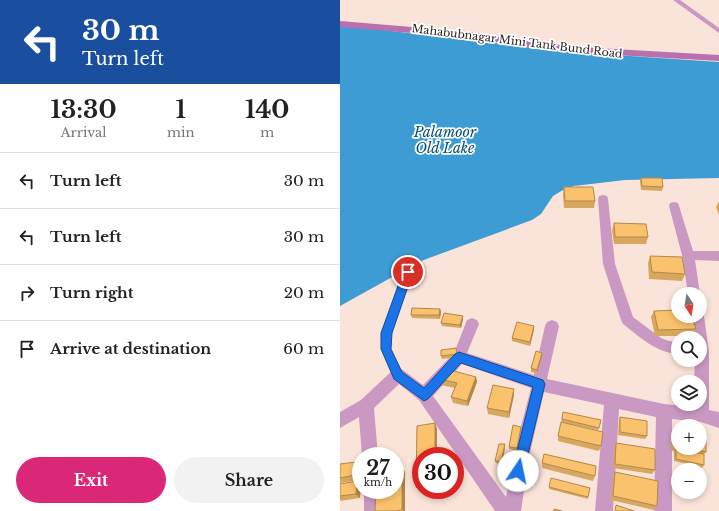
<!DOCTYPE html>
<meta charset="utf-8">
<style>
body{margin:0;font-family:"Libre Baskerville",serif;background:#f2f2f2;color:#222;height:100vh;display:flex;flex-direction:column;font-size:15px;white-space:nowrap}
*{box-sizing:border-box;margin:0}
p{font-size:13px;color:#767676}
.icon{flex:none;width:22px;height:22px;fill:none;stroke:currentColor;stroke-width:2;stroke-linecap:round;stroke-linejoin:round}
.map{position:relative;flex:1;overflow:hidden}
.drawer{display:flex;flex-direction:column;background:#fff;width:340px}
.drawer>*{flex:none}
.top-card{background:#1a4fa0;color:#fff;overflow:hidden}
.needle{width:26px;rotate:168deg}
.buttons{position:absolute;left:331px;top:287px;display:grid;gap:8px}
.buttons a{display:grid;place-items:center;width:36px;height:36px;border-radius:50%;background:#fff;box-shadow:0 2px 6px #0003;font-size:20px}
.speed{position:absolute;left:12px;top:447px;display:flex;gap:8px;font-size:20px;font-weight:700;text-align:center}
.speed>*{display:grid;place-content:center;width:52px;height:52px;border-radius:50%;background:#fff;box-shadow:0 2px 6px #0003;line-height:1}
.speed small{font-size:10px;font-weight:400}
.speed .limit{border:6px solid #d22;background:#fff;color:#111}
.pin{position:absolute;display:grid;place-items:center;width:34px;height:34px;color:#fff;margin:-17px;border:2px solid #fff;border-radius:50%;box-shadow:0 1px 4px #0007}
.me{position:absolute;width:44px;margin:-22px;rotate:11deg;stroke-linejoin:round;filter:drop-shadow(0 0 3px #0008)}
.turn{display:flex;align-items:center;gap:14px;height:84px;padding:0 16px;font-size:18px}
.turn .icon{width:52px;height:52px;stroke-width:2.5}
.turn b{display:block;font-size:28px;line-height:34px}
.eta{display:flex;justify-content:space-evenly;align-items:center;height:68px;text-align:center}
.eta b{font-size:24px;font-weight:700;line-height:28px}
.primary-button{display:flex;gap:8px;margin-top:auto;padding:8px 16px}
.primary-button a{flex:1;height:46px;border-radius:24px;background:#db2777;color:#fff;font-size:16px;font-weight:700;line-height:46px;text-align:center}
.primary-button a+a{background:#f2f2f2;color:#222}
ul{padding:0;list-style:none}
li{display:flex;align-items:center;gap:12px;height:56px;padding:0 16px;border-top:1px solid #e0e0e0}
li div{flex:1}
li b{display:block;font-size:15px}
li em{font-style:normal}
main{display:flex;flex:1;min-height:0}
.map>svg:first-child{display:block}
.water{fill:#3e9cd5}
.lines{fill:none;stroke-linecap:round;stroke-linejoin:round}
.lane{fill:#ca99c3;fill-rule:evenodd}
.street{fill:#ca99c3;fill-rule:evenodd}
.secondary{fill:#b970af;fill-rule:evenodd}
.wall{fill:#d8a75e}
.shaded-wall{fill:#b0884c}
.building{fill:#fbc26d;stroke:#b0884c}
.route{fill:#1a73e8;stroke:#114b97}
.labels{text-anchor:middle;stroke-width:3.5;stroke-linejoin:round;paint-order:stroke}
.far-street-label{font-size:11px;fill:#271f1b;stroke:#fff}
.water-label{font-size:14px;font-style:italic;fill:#055177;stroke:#fff}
</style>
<main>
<section class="drawer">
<div class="top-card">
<div class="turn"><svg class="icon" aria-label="left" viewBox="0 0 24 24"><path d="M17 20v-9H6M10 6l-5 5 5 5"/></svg><div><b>30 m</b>Turn left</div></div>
</div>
<div class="eta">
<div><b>13:30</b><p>Arrival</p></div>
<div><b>1</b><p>min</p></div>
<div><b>140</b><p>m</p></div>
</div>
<ul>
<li><svg class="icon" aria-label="left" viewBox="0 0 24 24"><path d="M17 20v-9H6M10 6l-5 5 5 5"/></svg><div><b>Turn left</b></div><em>30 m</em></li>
<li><svg class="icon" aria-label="left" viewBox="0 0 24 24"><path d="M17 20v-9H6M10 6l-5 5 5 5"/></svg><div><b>Turn left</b></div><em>30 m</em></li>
<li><svg class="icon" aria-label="right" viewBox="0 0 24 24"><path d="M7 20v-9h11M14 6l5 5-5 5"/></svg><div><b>Turn right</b></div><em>20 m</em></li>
<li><svg class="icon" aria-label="arrive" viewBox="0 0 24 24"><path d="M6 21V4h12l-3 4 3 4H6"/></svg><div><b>Arrive at destination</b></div><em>60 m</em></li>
</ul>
<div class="primary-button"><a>Exit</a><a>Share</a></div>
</section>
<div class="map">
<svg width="379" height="511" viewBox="0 0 379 511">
<rect width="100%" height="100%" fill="#fae3d8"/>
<path class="water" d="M0,25L77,34L126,36L149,42L215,51L379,62V178L285,180L234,186L223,190L213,196L201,214L192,220L81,261L0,306Z"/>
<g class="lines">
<path class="lane" d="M66,270H70L71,272L50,333L49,349L62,375L61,377L58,378L55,377L43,349L44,333Z"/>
<path class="street" d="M333,0H340L379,28V33Z
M263,195L267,196L268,199L275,264L293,317L321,338L329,341L338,342V354C315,352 301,338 283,324L281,320L263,264L258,199L259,196Z
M334,202L338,203L339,206L353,251H379V261L355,260L360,294V295L348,294L342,255L329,206L330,203Z
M360,311L364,316L369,352V410L379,412V428L361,422L332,419V511H314L316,417L279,409L273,511H255L264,405L204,392L189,457L181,511H155L79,400L59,384L34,408L38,456H22L19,417L0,428V412L21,400L53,370L58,368L63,370L83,385L114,353L127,320L132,318L137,320L139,324L127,353L194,375L205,326L207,322L212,320L217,322L219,326L207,379L324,404L354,407V404H360V382H354L355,360H360V338H353L350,316H360ZM122,364L191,388L173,457L166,497L93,396Z
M24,490H40L42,511H24Z"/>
<path class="secondary" d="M0,21L131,32L178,40L239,47L379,55V61L239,53L178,46L131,38L0,27Z"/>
</g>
<path class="wall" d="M301,178L323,187L322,191L301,190L300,181Z
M224,187L255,201L254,208H224L223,195Z
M379,201V215L376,207Z
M274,223L308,237L306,244H274L272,230Z
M310,256L345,274L342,281L309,279L308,263Z
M100,309L101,312L100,319L72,318L71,315Z
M314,311L356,329L353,336H315L311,317Z
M123,316V319L121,328L102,326L101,323Z
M194,326V329L190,346L172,341V338Z
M116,348L117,357L102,359L101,356Z
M202,356L197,373L191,372V368Z
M136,377L137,382L128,406L113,403L111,397L115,388L101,385L99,379Z
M174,395L169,418L148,414L147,408Z
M223,412L259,428L258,430L221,422Z
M280,417L307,436L305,439L278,435L279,420Z
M95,423L97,429V456H81V490H85L79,491L76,487L77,426Z
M335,427L338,428V448H360L366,452L364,454V465L362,468L334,461V451L331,450L332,432Z
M181,430L177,451L169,449V447Z
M218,436L261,446L259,451L218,441Z
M276,443L315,470L312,474L273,468L274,448Z
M165,447L162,465L156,463L155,461Z
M202,463L255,476L253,481L202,468Z
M0,464L20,466L19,480L0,483Z
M275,472L317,506L314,510L271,500L273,476Z
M17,481L20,498L0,501V484Z
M209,487L248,497V499L209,489Z"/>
<path class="shaded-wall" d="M100,309L101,312L100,319L99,315Z
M123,316V319L121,328L120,325Z
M194,326V329L190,346V342Z
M202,353V356L197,373V370Z
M136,377L137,382L128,406L127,401Z
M174,389V395L169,418V412Z
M95,423L97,429V456H95Z
M181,427V430L177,451V448Z
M165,444V447L162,465L161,462Z
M16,462L20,466L19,480L15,475Z
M62,467L65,472V511H63L62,510Z
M17,481L21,486L20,498L16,494Z"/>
<path class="building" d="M301,178H322L323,187L302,186Z
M224,187H253L255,201H225Z
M274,223L306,224L308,237H275Z
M310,256L342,257L345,274L312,272Z
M72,308L100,309L99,315H71Z
M338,310V316H352L356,329L318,330L314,311Z
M104,313L123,316L120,325L101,323Z
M177,322L194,326L190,342L172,338Z
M116,348L117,354L101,356V350Z
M196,351L202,353L197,370L191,368Z
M103,368L136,377L127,401L111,397L117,383L99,379Z
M153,385L174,389L169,412L147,408Z
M223,412L261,420L259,428L222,419Z
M280,417L307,421V436L280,432Z
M221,422L263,432L261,446L218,436Z
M95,423V456H81V486L76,487L77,426Z
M173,425L181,427L177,448L169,447Z
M335,427L338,428V446L334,445Z
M360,432L366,433V452L348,448H360Z
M276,443L315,449V470L275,464Z
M159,444H165L161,462L155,461Z
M336,449L364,454V465L336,459Z
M204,454L256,466L255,476L202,463Z
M16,462L15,475L0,478V464Z
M62,467V510L55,511H35L36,490H55V468Z
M275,472L318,481L317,506L273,496Z
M211,478L250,488L248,497L209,487Z
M17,481L16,494L0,496V484Z
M276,505L294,511H275Z
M214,509L222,511H214Z"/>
<path class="route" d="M68,268L73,272L52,333L51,349L62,372L84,388L115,354L119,352L203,380L205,384L183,475L178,477L174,475L172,471L193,387L121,363L88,399L84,401L54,379L41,349V333L63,272Z"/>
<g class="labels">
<g class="far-street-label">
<text transform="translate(177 41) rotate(7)" y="4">Mahabubnagar Mini Tank Bund Road</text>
</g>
<g class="water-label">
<text x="105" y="137">Palamoor<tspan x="105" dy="16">Old Lake</tspan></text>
</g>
</g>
</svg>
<div class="buttons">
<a><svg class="needle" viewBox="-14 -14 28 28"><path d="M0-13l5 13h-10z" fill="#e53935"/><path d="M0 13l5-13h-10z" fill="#767676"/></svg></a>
<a><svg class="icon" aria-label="search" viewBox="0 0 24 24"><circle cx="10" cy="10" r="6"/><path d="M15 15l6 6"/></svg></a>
<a><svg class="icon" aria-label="layers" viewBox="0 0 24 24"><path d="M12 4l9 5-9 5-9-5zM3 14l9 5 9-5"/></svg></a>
<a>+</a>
<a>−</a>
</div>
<div class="speed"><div>27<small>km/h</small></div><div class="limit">30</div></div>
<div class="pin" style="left:68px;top:272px;background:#d93025"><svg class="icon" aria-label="arrive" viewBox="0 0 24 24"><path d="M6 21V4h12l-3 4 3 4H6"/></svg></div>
<svg class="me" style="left:178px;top:471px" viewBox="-20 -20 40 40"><circle r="19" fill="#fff"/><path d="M0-13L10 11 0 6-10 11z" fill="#1a73e8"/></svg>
</div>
</main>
